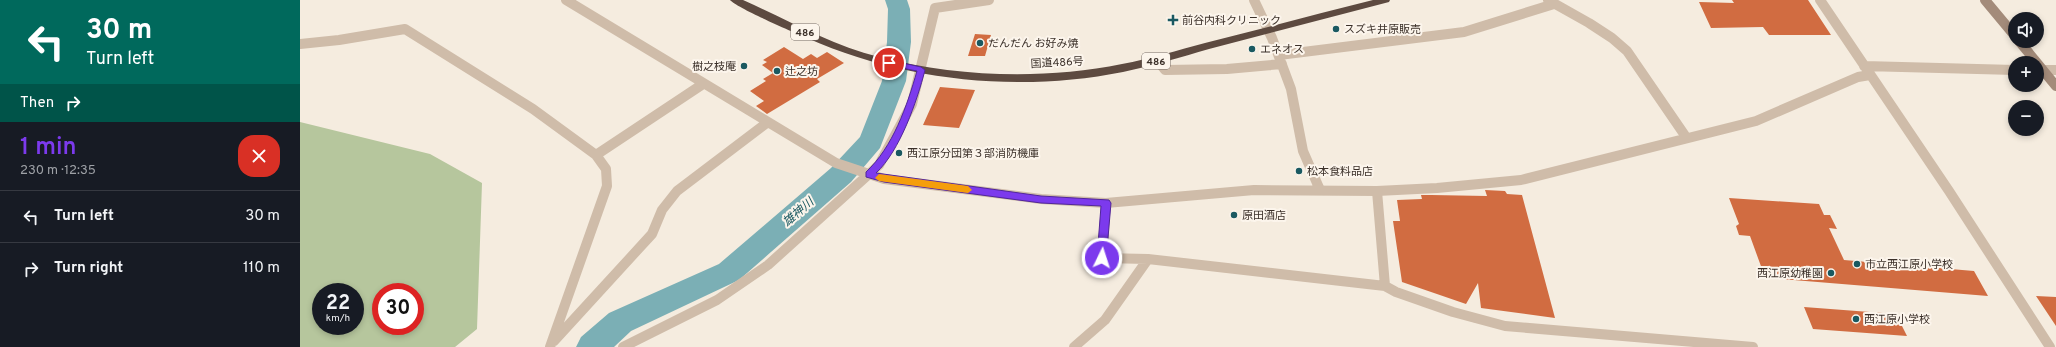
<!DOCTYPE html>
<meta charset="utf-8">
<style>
body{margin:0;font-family:Overpass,"Noto Sans JP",sans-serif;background:#242831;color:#f1f3f6;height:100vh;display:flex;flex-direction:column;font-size:15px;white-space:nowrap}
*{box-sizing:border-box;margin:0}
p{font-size:13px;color:#9ea1a6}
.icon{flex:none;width:22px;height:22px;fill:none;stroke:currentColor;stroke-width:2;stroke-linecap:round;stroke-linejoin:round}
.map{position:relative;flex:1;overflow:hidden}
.sheet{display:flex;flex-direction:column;background:#171b24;width:300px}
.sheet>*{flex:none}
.hud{background:#00695c;color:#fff;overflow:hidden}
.controls{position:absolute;left:1708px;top:12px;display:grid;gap:8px}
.controls a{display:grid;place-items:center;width:36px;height:36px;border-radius:50%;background:#171b24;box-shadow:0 2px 6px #0003;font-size:20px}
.speed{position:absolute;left:12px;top:283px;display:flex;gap:8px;font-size:20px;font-weight:700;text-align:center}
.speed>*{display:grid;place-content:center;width:52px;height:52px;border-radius:50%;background:#171b24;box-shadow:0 2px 6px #0003;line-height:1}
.speed small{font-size:10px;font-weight:400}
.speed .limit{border:6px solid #d22;background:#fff;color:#111}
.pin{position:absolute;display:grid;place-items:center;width:34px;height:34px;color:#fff;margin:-17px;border:2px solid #fff;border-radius:50%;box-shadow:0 1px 4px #0007}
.me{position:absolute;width:44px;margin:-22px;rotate:4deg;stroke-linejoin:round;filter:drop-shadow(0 0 3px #0008)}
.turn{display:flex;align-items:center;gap:14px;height:84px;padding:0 20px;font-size:18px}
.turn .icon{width:52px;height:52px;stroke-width:2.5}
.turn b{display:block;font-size:28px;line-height:34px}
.then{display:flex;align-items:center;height:38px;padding:0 20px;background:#0003;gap:8px;font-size:15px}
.round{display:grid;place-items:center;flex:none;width:42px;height:42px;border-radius:16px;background:#242831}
.head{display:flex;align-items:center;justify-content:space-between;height:68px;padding:0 20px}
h1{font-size:24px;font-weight:600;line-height:30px;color:#7c3aed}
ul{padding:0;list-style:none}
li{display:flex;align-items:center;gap:12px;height:52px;padding:0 20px;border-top:1px solid #363941}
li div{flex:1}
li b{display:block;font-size:15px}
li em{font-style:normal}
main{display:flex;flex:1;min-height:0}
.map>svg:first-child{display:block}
.green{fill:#b6c69d;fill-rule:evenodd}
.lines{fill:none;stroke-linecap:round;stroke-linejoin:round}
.river{fill:#7bafb5;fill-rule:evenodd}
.building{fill:#d16c41}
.street{stroke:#cfbca9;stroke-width:10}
.secondary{stroke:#a38b7a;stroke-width:10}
.highway{fill:#5d4a40;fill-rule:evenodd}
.route{fill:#7c3aed;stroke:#51269a}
.slow{fill:#f59e0b}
.poi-dot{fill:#1a5961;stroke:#fcf5ec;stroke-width:1.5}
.labels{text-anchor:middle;stroke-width:4;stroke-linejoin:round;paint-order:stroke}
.shield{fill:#fcf5ec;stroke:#756b64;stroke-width:1}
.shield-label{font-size:10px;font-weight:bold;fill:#3b3029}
.poi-label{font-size:11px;fill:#3b3029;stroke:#fcf5ec;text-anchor:start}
.street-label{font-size:11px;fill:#3b3029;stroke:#fcf5ec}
.water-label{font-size:12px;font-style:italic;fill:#1a5961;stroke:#fcf5ec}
</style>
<main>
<section class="sheet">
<div class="hud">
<div class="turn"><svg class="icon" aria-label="left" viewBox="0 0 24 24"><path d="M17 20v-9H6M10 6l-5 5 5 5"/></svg><div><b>30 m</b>Turn left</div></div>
<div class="then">Then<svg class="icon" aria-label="right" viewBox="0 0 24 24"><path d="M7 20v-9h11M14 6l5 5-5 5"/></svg></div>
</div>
<div class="head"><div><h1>1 min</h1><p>230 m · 12:35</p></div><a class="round" style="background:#d93025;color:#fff"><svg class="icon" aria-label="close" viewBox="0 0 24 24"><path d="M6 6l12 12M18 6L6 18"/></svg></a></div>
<ul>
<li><svg class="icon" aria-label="left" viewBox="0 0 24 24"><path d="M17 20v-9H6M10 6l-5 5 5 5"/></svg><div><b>Turn left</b></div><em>30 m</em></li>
<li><svg class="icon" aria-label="right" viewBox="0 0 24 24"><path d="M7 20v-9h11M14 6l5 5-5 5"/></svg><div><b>Turn right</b></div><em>110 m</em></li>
</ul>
</section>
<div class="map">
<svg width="1756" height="347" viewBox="0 0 1756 347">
<rect width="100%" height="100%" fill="#f5ecdf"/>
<path class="green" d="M0,122L130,154L182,183L177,329L155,347H0ZM21,292H55V326H21ZM81,292H115V326H81Z"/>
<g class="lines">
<path class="river" d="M585,0H607L610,9L611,42L606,81L580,148L551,182L439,280L331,331L314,347H276L281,337L309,313L419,264L531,168L560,137L582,81L587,42L588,9Z"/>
</g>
<path class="building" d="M1432,0H1508L1531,35H1469L1463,27L1411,28L1399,2L1434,3Z
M675,34L691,35L685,56H668Z
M484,47L503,59L511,54L517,58L527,52L544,63L517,79L520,82L467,114L456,106L464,101L450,91L466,81L463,79L473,73L462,65L467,62L463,60Z
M640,87L675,90L659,128L623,125Z
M1185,190L1205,191L1207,194L1222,195L1255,318L1181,308L1178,283L1166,304L1102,282L1093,221H1100L1097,200L1122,199L1121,195H1131L1187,196Z
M1429,198L1519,204L1524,215H1530L1537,229L1529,228L1544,260L1674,271L1688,296L1470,278L1467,270L1462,269L1450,236L1439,235L1436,226L1439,224Z
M1736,296L1756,297V326Z
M1504,307L1596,314L1607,336L1513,329Z"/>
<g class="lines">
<path class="street" d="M266,0L536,163L584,179L741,199L806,203L954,190L1077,191L1137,188L1221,180L1456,121L1558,77L1570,75
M954,0L972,38L991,89L1003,151L1020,190
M1248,0L1289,23L1312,38L1327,51L1386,137
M1520,0L1649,191L1750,347
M0,44L39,40L105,29L233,109L296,155L306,169L307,186L250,347
M979,55L1164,32L1254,4
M857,60L865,70L927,69L982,64
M1564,66L1715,70
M1737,70H1756
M296,155L403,84
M1077,191L1085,286
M806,203L802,258L848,259L1085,286L1096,292L1153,312L1205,326L1453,347
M254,341L352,234L362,210L377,191L468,122
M323,347L417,300L468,265L579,165L612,104L635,8L689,0
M774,347L805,320L848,259"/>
<path class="secondary" d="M1685,0L1715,36
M1719,41L1756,86"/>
<path class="highway" d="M430,0H443C488,20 531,45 579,57C657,77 743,80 822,64C850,59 878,50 905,43C961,29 1017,14 1073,0H1090L1089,2C1029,18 969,33 909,49C881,57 852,66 823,72C718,93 604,81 507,38C493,32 437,8 430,0Z"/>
</g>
<path class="route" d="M589,60L621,67L625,70C617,101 600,151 576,173L741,196L809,200L811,203L806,261L802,262L797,258L801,206L741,203L584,182L566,177V172C593,147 607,106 617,71L586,65L585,63Z"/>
<path class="slow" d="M579,174L668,186L672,190L668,193L579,181L575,178Z"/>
<g class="poi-dot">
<path d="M871 14h4v4h4v4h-4v4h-4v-4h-4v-4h4z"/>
<circle cx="1036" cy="29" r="4"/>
<circle cx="680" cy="43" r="4"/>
<circle cx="952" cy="49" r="4"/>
<circle cx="444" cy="66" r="4"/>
<circle cx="477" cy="71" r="4"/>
<circle cx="599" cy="153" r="4"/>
<circle cx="999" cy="171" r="4"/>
<circle cx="934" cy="215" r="4"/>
<circle cx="1557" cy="264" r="4"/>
<circle cx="1531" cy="273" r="4"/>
<circle cx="1556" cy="319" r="4"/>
</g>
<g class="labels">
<g class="shield">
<rect x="491" y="24" width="28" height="16" rx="3"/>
<rect x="842" y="53" width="28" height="16" rx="3"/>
</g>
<g class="shield-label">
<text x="505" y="36">486</text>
<text x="856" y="65">486</text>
</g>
<g class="poi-label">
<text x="882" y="24">前谷内科クリニック</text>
<text x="1044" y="33">スズキ井原販売</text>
<text x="688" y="47">だんだん お好み焼</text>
<text x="960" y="53">エネオス</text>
<text x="436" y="70" text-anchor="end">樹之枝庵</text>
<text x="485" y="75">辻之坊</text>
<text x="607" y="157">西江原分団第３部消防機庫</text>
<text x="1007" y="175">松本食料品店</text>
<text x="942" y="219">原田酒店</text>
<text x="1565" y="268">市立西江原小学校</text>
<text x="1523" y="277" text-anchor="end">西江原幼稚園</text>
<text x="1564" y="323">西江原小学校</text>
</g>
<g class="street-label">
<text transform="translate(757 62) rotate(-3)" y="4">国道486号</text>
</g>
<g class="water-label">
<text transform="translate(498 212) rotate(-41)" y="4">雄神川</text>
</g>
</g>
</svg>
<div class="controls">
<a><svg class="icon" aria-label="sound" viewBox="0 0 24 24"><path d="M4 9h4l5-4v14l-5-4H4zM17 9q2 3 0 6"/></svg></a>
<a>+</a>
<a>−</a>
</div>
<div class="speed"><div>22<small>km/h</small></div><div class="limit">30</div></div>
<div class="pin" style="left:589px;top:63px;background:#d93025"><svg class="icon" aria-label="arrive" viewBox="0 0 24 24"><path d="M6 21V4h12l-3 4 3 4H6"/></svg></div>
<svg class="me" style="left:802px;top:258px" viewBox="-20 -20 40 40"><circle r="17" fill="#7c3aed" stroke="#fff" stroke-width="3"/><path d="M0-11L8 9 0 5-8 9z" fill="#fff"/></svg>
</div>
</main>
